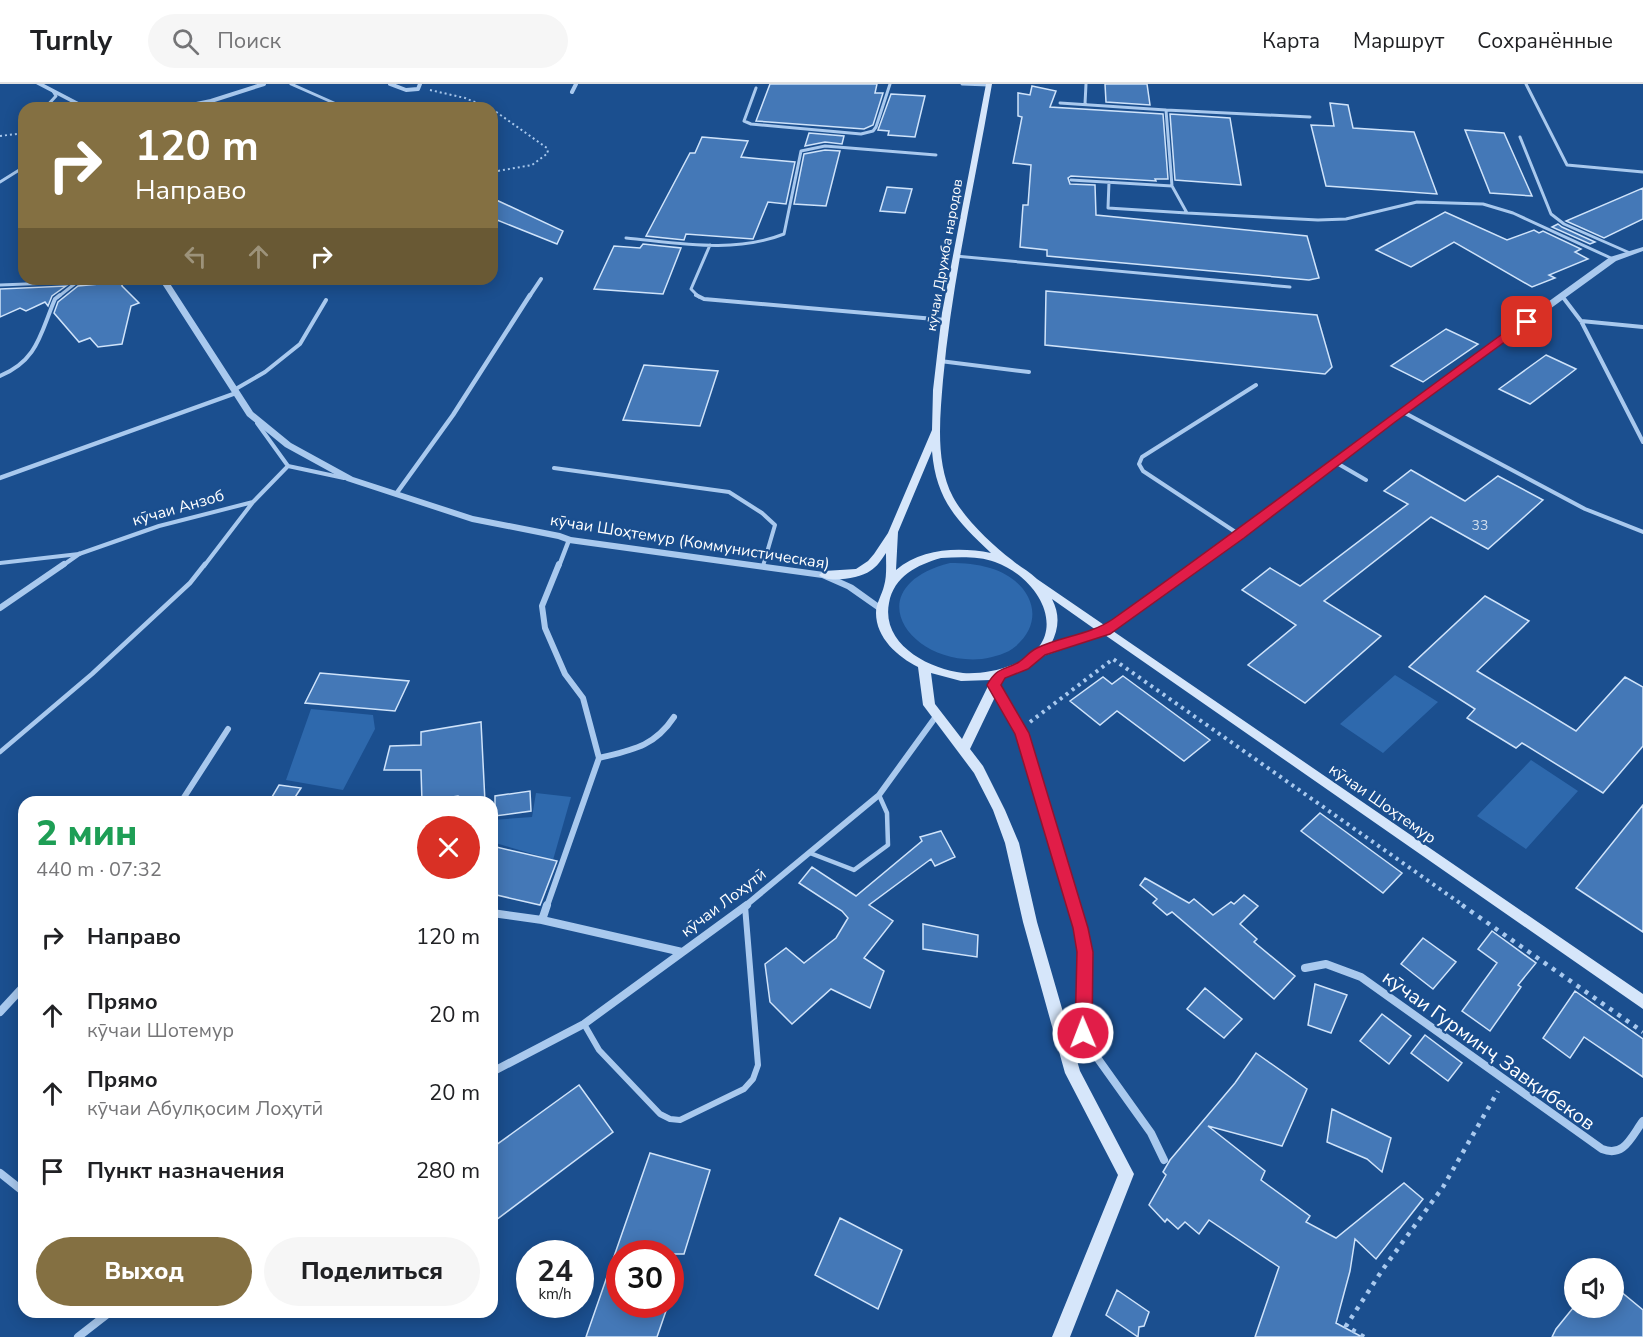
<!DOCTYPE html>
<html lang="ru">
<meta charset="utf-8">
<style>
body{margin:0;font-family:"Nunito Sans",sans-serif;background:#f6f6f6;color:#202124;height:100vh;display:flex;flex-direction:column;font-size:22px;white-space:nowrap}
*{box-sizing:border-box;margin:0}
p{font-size:20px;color:#757577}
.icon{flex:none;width:33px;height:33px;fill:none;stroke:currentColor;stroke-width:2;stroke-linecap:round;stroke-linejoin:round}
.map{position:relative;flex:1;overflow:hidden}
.drawer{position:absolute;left:18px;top:712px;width:480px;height:522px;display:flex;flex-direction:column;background:#fff;border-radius:18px;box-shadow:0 3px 15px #0003}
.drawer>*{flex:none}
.banner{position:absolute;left:18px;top:18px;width:480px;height:183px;border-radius:18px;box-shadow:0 3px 15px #0003;background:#847042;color:#fff;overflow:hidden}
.fabs{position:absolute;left:1564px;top:1174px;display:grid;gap:12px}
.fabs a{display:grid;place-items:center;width:60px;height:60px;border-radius:50%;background:#fff;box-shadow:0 3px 15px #0003;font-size:30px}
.speed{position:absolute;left:516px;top:1156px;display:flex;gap:12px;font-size:30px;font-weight:700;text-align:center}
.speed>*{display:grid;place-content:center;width:78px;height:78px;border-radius:50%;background:#fff;box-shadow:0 3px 15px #0003;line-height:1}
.speed small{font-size:15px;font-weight:400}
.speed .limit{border:9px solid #d22;background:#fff;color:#111}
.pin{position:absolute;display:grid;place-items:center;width:51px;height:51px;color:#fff;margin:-26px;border-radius:12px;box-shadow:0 3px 9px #0006}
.me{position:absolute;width:66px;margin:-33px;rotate:359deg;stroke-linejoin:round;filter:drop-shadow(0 0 4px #0008)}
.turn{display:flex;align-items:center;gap:21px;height:126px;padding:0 18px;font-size:27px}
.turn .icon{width:78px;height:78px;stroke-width:2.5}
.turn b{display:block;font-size:42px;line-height:51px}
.lanes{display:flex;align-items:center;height:57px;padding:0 18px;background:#0003;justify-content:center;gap:30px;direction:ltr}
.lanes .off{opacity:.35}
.round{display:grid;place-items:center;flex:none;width:63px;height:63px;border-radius:32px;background:#f6f6f6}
.headline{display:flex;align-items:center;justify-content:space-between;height:102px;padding:0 18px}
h1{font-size:36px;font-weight:800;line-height:45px;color:#1e9e55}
.primary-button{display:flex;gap:12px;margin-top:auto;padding:12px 18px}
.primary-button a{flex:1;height:69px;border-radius:36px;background:#847042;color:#fff;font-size:24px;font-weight:800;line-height:69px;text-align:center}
.primary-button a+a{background:#f6f6f6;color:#202124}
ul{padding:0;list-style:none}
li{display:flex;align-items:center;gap:18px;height:78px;padding:0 18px}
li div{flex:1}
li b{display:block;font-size:22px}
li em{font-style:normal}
header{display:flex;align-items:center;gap:36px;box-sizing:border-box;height:84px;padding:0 30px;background:#fff;border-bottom:2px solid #e0e0e0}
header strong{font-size:28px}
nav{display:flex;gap:33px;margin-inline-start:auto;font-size:21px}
.search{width:420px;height:54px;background:#f6f6f6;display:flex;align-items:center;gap:15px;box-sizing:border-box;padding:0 21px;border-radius:33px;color:#757577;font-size:22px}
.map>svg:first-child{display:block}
.green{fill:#2e69ad}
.building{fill:#4478b7;stroke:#cfe3fa;stroke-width:1.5}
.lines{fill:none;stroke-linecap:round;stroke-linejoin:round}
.path-far2{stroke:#a9c9ee;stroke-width:2;stroke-dasharray:2 3;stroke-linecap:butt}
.path-far1{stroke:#a9c9ee;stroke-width:4;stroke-dasharray:3 4.5;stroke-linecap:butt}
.path{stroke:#a9c9ee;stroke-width:4.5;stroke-dasharray:4 6;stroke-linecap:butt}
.service-far3{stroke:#a9c9ee;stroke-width:3}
.service-far2{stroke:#a9c9ee;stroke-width:4}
.service-far1{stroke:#a9c9ee;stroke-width:4.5}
.service{stroke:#a9c9ee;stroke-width:6}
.minor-far3{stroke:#a9c9ee;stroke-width:4}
.minor-far2{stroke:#a9c9ee;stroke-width:4.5}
.minor-far1{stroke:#a9c9ee;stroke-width:6}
.minor{stroke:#a9c9ee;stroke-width:8}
.tertiary{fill:#a9c9ee;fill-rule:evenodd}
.secondary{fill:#d6e6fa;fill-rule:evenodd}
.route{fill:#e11d48;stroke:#92132f;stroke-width:1.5}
.labels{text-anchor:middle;stroke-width:4.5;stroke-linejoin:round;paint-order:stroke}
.far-street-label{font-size:14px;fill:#fff;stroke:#1b4f8f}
.number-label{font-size:14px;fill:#d0dded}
.street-label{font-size:16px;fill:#fff;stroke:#1b4f8f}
.near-street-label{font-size:20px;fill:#fff;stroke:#1b4f8f}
</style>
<header>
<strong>Turnly</strong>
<div class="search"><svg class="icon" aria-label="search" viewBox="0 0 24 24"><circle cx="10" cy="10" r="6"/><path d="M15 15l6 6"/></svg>Поиск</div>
<nav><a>Карта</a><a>Маршрут</a><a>Сохранённые</a></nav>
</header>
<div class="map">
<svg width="1643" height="1253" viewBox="0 0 1643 1253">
<rect width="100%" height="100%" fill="#1b4f8f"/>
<path class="green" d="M950,479C964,479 977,480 990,484C1028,495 1049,533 1016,562C1007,570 994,573 982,575C908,582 856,503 950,479Z
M1395,591L1438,618L1383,669L1340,640Z
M311,625L373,631L375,645L343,706L286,696Z
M1531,676L1578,707L1526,765L1477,732Z
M536,709L571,713L553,776L492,758V736L532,733Z"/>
<path class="building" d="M770,0H877L875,9H883L873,41L864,45L756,37Z
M1105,0H1147L1150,21L1106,18Z
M1032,2L1056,7L1050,23L1163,30L1168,95H1155L1156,97L1071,92L1068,94L1070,100L1095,101L1096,131L1307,152L1319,194L1309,196L1047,172V166L1020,163L1023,121H1028L1031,81L1013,79L1022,33L1018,32V9L1030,11Z
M891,10L925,12L915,53L888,51L889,47L878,46Z
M1330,19L1348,21L1353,44L1414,48L1437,110L1326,102L1311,41L1334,42Z
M1170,30L1230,34L1241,101L1175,96Z
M1465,46L1504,49L1532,112L1490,109Z
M809,49L844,52L842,60L825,58L805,62Z
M702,53L748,57L741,73L795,78L786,120L768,118L753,155L686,150L684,156L646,152L690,69H695Z
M825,66L840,67L826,122L794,120L804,70Z
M887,103L912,105L905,129L880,127Z
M1643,104V135L1604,154L1566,137Z
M492,114L563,147L557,160L492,134Z
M1445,128L1507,156L1534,146L1539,149L1543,147L1581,165L1575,168L1588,175L1549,191L1555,194L1532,203L1454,158L1411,183L1376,166Z
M1558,140L1562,143L1595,158L1590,160L1552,143Z
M643,160L681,164L663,210L594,205L614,162L640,164Z
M114,195H122V202L139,219L131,222L122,260L98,263L90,254L79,258L54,229L58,218L78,202L110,199Z
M66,202L52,212L48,222L45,218L26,227L20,224L0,233V205Z
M1046,207L1317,231L1332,283L1325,290L1045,261Z
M1446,245L1478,260L1423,298L1391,282Z
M1546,271L1576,285L1530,320L1499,305Z
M644,281L718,287L700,342L623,336Z
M1411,386L1465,417L1498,392L1543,416L1488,465L1431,433L1324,517L1381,552L1305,619L1248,581L1296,541L1242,506L1270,484L1300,502L1408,420L1384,407Z
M1485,512L1529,537L1477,587L1576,647L1625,593L1643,603V662L1603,709L1522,659L1516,664L1467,634L1475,625L1409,583Z
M320,589L409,597L395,627L305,619Z
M1123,592L1210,656L1184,677L1117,627L1100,641L1070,617L1103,593L1112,600Z
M481,638L485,718H463L462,714L458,712L447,714L445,718H422L421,686H384L390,662L421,661V648Z
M279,701L301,704L292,718H269Z
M530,707L531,727L495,732V712Z
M1643,721V848L1576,804Z
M1320,729L1402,789L1383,809L1301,747Z
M941,747L955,773L935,782L931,775L869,821L893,837L864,874L884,887L870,924L831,905L792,940L770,918L765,880L786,864L804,879L836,854L848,834L842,827L799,799L812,783L856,812L922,757L920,753Z
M492,762L557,777L540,821L492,810Z
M1145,794L1189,819L1194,815L1213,831L1231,818L1234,820L1244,811L1258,822L1240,840L1257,855L1254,858L1295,892L1274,915L1172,828L1167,831L1153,819L1157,815L1140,801Z
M923,840L978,851L977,873L923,865Z
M1492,847L1536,879L1518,901L1521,903L1490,947L1462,927L1497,879L1478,865Z
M1423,854L1456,878L1433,905L1401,880Z
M1315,900L1347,911L1331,949L1308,941Z
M1205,904L1242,935L1224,954L1187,925Z
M1575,907L1643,955V993L1584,953L1570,974L1543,954Z
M1382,930L1411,952L1389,980L1360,957Z
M1425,951L1462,979L1448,997L1411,969Z
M1256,969L1307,1005L1282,1062L1208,1042L1265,1087L1261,1096L1310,1132L1306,1138L1336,1154L1404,1099L1423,1115L1376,1175L1355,1155L1350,1187L1336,1239L1362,1253H1255L1279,1183L1209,1136L1199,1150L1185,1138L1178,1145L1167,1135L1165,1138L1149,1121L1166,1091L1163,1088L1170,1076L1235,999Z
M579,1001L613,1048L492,1139V1064Z
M1332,1025L1391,1054L1382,1088L1367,1075L1327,1058Z
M650,1069L710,1086L684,1170H620V1221H668L657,1253H586Z
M840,1134L902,1166L878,1225L815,1191Z
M1614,1202L1643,1226V1253H1552L1556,1245L1573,1224H1614Z
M1117,1206L1149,1228L1144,1242L1139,1243L1138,1253L1106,1231Z"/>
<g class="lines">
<path class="path-far2" d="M430,6L465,14L489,24
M492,25L547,64L548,69L532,81L492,88
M0,52L24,49"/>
<path class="path-far1" d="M1030,638L1113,575L1464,822"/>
<path class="path" d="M1462,821L1643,948
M1364,1253L1346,1242L1383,1185L1443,1103L1498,1007"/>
<path class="service-far3" d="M291,0L343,23
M962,0L989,1
M1526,0L1567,81L1643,88
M756,4L744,37L751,40L861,50L873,47L876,43L890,0
M211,17L219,24
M1060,19L1166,26L1172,102
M1085,20L1086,0
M45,24L56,12L53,7
M1166,26L1310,33
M1520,53L1551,130L1564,140L1630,169
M1071,96L1172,102L1187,129L1318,136L1346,135L1417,118L1483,120L1513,129L1613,175
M0,98L24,83
M1109,98L1108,124L1187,129
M626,154C678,159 734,170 784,150L801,67L825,62L936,71
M955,172L1290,203
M146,195H163
M0,201L77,198
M58,213L77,198L110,195
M699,213L691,205L710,161"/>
<path class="service-far2" d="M696,211L704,215L946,236
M1562,212L1581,237L1643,358
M1581,237L1643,243
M940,277L1029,288
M0,292C38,276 40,250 55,215L60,211
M234,306L265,288L300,260L326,216
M1403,328L1585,425L1643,448
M1335,378L1366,396
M288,382L344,394
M554,384L729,408L762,429L775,441L763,482
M1240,451L1143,387L1139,380L1142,373L1256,301
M0,479L79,470L159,442L253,418L288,382L257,339
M204,482L253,418"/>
<path class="service-far1" d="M0,668L92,590L190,499L205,480
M810,769L854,786L888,761L887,729L879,711"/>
<path class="service" d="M584,940L599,966L660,1030L670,1035L680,1036L744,1005L753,995L758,981L745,822"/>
<path class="minor-far3" d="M390,0L406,6L418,5L420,0
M572,8L576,0
M177,24L211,17L264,0
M529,213L541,195"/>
<path class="minor-far2" d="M0,394L236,309
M396,410L453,331L530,211
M62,482L79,470
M559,482L569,456"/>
<path class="minor-far1" d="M0,524L64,480
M994,601L1022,649L1074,822
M599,674C632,666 654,663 674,633
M181,718L228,645
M450,718L458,717
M547,822L599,674L583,614L565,590L545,544L542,522L559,480
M745,822L879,711L937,631"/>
<path class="minor" d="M1074,821L1085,869L1083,949L1091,965L1151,1049L1164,1076
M492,829L542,836L682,868
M542,836L547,821
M1305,884L1326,880L1361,893L1602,1065C1624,1074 1631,1053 1643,1037
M0,928L24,902
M492,988L584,940L747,821
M0,1089L24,1108
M78,1253L110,1228"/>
<path class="tertiary" d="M36,0H44L90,24H82Z
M1643,163V167L1616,177L1394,338L1243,453L1109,550H1101L1100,547L1101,544L1237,449L1388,334L1610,173Z
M159,195H167L253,328L291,359L353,393L473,432L560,449L571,453L824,488L853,501L885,524L880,528L877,526L847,505L822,494L569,459L558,455L472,438L347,397L285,363L247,332Z"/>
<path class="secondary" d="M986,0H992C975,99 952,196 943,296C940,333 935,379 953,413C965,435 992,461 1012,476C1020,483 1029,487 1037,495L1643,910V925L1105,551L1043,572L1027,584L1005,592L970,665L983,682L1005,726L1019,759L1037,838L1080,987L1134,1090L1070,1253H1052L1118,1091L1065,989L1023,838L1005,759L993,726L974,689L923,621L918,583C898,573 876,554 876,529C876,519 882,511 884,502C887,493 886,479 886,469C882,475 877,483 870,487C860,494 828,500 819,491L824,487L856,485L868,477L874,470L888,449L932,346L933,306L942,229ZM932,367C936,416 957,437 991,469C959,463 922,464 896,486L898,448ZM941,474C959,473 979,472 995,478C1043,495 1074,558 1012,581C997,587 979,590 963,589C928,585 881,560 889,519C894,492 917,481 941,474ZM1052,515L1096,546L1051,560C1059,544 1060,531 1052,515ZM931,589L961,597L991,596L962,655L935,620Z"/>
</g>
<path class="route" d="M1523,235L1532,238L1395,338L1244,454L1110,550L1045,571L1028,585L1005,594L1001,601L1029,649L1088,844L1093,868L1092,949L1089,954L1083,957L1077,954L1075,949L1077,868L1073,844L1015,650L987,601C997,583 1003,587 1019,578C1025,574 1030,567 1037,564C1062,552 1090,551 1113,535C1251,437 1386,334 1523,235Z"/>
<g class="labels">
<g class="far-street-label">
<text transform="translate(944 171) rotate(-80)" y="5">кӯчаи Дружба народов</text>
</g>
<g class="number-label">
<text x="1480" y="446">33</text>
</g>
<g class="street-label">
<text transform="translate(178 423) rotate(-16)" y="6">кӯчаи Анзоб</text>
<text transform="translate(690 457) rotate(9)" y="6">кӯчаи Шоҳтемур (Коммунистическая)</text>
<text transform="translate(1383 719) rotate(35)" y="6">кӯчаи Шоҳтемур</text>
<text transform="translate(723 818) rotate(-37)" y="6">кӯчаи Лоҳутӣ</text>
</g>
<g class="near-street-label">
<text transform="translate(1489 966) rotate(36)" y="7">кӯчаи Гурминҷ Завқибеков</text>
</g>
</g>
</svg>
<div class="fabs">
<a><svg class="icon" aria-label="sound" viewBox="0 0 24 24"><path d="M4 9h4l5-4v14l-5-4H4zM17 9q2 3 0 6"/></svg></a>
</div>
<div class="speed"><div>24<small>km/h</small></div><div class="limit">30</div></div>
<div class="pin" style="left:1527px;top:238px;background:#d93025"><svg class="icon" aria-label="arrive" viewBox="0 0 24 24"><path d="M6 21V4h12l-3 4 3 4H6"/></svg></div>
<svg class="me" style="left:1083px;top:949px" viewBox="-20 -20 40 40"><circle r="17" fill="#e11d48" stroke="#fff" stroke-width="3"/><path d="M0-11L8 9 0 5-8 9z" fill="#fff"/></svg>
<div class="banner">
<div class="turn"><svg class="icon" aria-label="right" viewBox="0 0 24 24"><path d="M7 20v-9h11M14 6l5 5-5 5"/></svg><div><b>120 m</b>Направо</div></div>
<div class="lanes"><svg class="icon off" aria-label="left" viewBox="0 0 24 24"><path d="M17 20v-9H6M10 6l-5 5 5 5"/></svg><svg class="icon off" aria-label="ahead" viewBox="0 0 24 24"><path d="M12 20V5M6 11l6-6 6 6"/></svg><svg class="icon" aria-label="right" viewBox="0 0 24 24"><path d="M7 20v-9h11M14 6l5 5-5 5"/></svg></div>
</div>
<section class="drawer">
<div class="headline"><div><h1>2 мин</h1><p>440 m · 07:32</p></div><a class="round" style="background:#d93025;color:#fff"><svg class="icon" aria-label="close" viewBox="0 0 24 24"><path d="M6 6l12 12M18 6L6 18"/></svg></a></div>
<ul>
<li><svg class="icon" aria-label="right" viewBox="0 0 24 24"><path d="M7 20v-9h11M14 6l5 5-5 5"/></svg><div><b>Направо</b></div><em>120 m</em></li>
<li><svg class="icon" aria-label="ahead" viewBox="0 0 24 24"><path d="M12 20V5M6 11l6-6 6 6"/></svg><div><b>Прямо</b><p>кӯчаи Шотемур</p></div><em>20 m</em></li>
<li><svg class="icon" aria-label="ahead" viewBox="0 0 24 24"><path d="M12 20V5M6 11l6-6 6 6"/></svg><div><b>Прямо</b><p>кӯчаи Абулқосим Лоҳутӣ</p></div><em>20 m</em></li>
<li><svg class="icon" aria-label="arrive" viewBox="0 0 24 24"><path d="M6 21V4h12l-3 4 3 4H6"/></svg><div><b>Пункт назначения</b></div><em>280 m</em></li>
</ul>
<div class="primary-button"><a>Выход</a><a>Поделиться</a></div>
</section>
</div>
